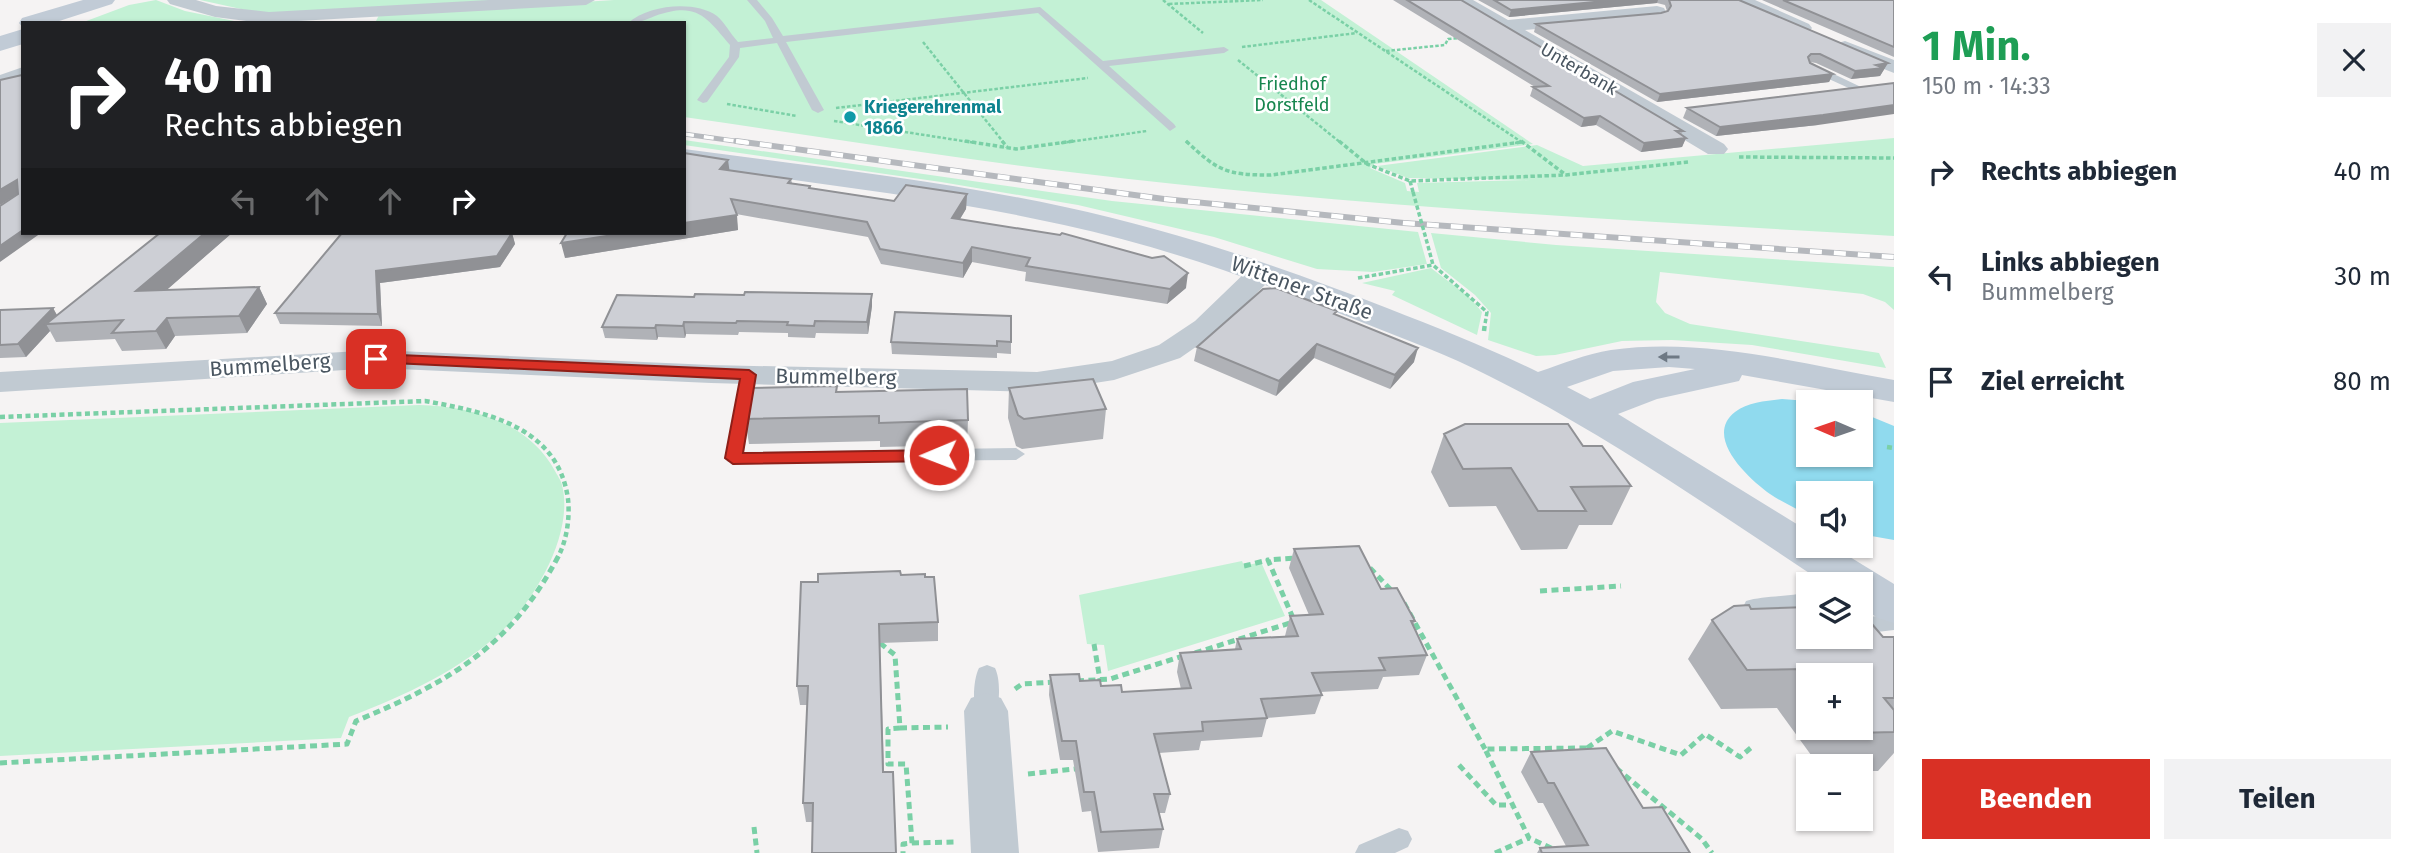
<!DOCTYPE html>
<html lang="de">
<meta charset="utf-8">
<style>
body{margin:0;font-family:"Fira Sans",sans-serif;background:#f2f2f3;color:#1f2937;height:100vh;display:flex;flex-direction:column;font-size:26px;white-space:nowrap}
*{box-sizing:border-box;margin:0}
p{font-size:23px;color:#747a83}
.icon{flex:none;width:38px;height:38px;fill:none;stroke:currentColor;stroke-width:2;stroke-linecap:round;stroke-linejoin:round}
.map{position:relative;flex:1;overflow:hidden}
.side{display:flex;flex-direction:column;background:#fff;width:525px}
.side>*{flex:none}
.hud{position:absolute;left:21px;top:21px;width:665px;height:214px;border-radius:0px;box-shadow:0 2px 5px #0004;background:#202124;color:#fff;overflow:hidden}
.needle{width:46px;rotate:272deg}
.tools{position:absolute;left:1796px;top:390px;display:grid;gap:14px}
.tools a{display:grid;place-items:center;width:77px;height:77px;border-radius:0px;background:#fff;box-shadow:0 2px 5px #0004;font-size:35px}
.pin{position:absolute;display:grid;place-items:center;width:60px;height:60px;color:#fff;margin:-30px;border-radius:14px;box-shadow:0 4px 10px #0006}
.me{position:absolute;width:77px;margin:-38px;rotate:269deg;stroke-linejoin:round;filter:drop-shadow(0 0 5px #0008)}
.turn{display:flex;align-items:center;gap:24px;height:147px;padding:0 28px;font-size:32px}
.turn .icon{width:91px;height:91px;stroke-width:2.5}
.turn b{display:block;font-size:49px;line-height:60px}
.lanes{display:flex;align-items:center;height:66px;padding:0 28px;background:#0003;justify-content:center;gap:35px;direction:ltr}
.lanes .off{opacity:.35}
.round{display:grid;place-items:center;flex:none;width:74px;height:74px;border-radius:0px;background:#f2f2f3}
.headline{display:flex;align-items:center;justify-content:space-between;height:119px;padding:0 28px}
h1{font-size:42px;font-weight:700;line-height:52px;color:#1e9e55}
.primary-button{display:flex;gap:14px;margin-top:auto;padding:14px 28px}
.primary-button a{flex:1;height:80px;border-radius:0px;background:#d93025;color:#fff;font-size:28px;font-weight:700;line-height:80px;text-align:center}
.primary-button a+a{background:#f2f2f3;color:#1f2937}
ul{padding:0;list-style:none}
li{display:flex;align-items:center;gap:21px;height:105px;padding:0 28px}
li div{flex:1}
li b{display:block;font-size:26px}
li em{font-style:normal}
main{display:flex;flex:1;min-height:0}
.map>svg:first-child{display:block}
.green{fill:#c3f1d5}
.water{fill:#90daee}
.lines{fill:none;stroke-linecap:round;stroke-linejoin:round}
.path-far3{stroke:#7ad0a6;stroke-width:2.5;stroke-dasharray:3.5 2;stroke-linecap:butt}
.path-far2{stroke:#7ad0a6;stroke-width:3.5;stroke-dasharray:4.5 2.5;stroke-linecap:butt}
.path-far1{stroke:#7ad0a6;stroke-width:4.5;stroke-dasharray:5 3.5;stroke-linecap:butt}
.path{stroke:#7ad0a6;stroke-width:5;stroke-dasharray:7 4.5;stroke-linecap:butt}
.lane{fill:#c1cad2;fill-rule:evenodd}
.street{fill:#c1cad2;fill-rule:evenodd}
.secondary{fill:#c1cbd6;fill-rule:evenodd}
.rail-far1-casing{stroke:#b5b8bd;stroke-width:5}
.rail-casing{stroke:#b5b8bd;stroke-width:6}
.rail-far1{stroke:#fff;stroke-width:3.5;stroke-dasharray:10;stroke-linecap:butt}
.rail{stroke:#fff;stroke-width:4.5;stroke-dasharray:12;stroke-linecap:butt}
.path-bridge{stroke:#7ad0a6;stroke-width:3.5;stroke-dasharray:4.5 2.5;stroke-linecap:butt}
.wall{fill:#b0b2b7;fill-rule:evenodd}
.shaded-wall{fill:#909195}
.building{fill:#cdcfd5;stroke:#909195;stroke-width:2}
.oneway{fill:#6e7984}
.route{fill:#d93025;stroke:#8d1f18;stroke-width:2}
.culture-dot{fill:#0f9aa8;stroke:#fff;stroke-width:2.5}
.labels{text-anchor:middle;stroke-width:5;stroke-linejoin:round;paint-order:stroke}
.far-street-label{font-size:18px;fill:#4a5661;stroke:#fff}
.far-park-label{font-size:18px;fill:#17864f;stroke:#fff}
.far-culture-label{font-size:18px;font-weight:bold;fill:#0d838f;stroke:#fff;text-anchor:start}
.street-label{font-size:21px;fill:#4a5661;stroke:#fff}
</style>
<main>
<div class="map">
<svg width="1894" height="853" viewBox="0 0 1894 853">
<rect width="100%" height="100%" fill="#f5f3f3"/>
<path class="green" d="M156,0L185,11L244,23L178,21L81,23L129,5Z
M200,0H529L285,14L250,11Z
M614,0H1321L1533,144L1374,164L1370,168L1405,183L1407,191L1419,192L1417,183L1530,180L1408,178L1377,166L1537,145L1583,166L1894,138V236C1622,220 1349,206 1078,173C946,157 815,136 684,117V23H375L379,15Z
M684,140L1112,201L1418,232L1427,264L1373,272L1317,269L1214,237L1078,205L941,182L684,145Z
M1431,233L1556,245L1894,267V310L1885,302L1863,294L1660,272L1656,302L1665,313L1690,324L1879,353L1886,368L1752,345L1672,340L1622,341L1555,355L1536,356L1488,340L1491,313L1475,295L1441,268Z
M1431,268L1469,297L1482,312L1477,335L1392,295L1395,291L1362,283Z
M419,405C470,406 529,422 555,471C557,475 561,480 562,485C574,532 537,596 505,628C463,669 404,696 349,717L341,738L0,756V423Z
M1242,561L1244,566L1261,562L1285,616L1108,671L1104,645L1087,644L1079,595Z"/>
<path class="water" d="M1782,399L1821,402H1808V455H1860V412L1894,426V540L1860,534V494H1808V515C1795,508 1782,502 1770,494C1749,479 1703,437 1735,412C1748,402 1766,401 1782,399Z"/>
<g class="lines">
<path class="path-far3" d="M1163,0L1203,33
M1309,0L1523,143
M1169,4L1263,0
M923,42L1004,143
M1242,47L1357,33
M1386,51L1445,45L1448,39L1461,38
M1238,60L1341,143
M727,104L797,116
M836,108L1088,78
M834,121L976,143
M1186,141L1188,143
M1061,143L1147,131
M1515,143L1522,142"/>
<path class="path-far2" d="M965,141L1016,149L1074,141
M1002,141L1007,147
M1186,141C1218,171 1226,175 1271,175L1522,142
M1339,141L1367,164L1410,181L1566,175L1688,162
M1521,141L1566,175
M1739,157L1894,158
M1410,181L1413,192
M1428,246L1433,265L1487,312L1485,324
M1358,278L1433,265"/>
<path class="path-far1" d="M1484,331L1485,323
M0,417L425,401C486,412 558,426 568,499C570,517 567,540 558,557
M1887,447L1894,448"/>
<path class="path" d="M1244,566L1268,560
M1370,568L1393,592
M1540,591L1621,586
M1404,603L1485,749
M1293,618L1268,560L1297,558
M880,643L895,655L900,728L888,729V764H906L912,843L903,844V853
M1094,644L1100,680
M1195,653L1290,623
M1077,681L1110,679L1183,656
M1015,689L1022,684L1054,682
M900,728L948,727
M1587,748L1612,731L1681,755L1705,734L1740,757L1753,746
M0,763L347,744L356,721C449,682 511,647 559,555
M1459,765L1496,805H1512
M1616,768L1702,839L1712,853
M1028,774L1075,769
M754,827L757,853
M912,843L956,842
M1495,853L1529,838
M1562,853L1529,838L1485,749L1587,748L1592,751"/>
<path class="lane" d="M747,0H757L772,18L783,36L1040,7L1103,61L1224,47L1229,50L1224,53L1109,66L1174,124L1176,127L1170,131L1038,13L786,42L824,110L818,113L812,110L777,43L740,48L739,57L707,102L703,103L697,100L729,57L730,45C706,17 697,1 655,16C645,20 639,23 628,23C649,5 694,0 717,16C725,23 730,33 738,42L773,38L765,21Z
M1807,65H1815L1863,88L1853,90L1807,69Z
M23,67V74L0,82V75Z
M749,370L757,375L744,452L1016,448L1025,454L1016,460L728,462L725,458L741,375Z
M1808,592V608C1788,612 1765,619 1746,613L1743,607L1746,601C1763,596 1788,597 1808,592Z
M1894,614V630L1860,634V618Z
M987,665L995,668C1001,680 1000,706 994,718L986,720L978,718C972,706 973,680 979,668Z
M1399,828L1408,831L1412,839L1408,847L1395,853H1355L1359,845Z"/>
<path class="street" d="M167,0H196L216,6L269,12L489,0H595L586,5L262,23L215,17L170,4Z
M1451,0H1473L1508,20L1657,6L1664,8L1666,12L1664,16L1657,18L1525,30L1724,144L1728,149L1724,154H1708Z
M1731,0H1755L1809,24L1812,28L1809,32H1795L1734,4Z
M1845,41L1894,60V73L1838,51L1835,47L1838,43Z
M1261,265L1271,267L1275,273L1271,279L1216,333L1180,358L1114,380L1037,392L711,383L376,368L0,392V372L376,350L711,365L1037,372L1112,361L1159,345L1195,321L1251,267Z
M986,693L1001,698L1008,711L1019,853H971L964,711L971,698Z"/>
<path class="secondary" d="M83,0H115L112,4L53,23H23V28L19,23L22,18Z
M23,29V44L0,51V36Z
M684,149C811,166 940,180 1065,207C1176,231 1282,267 1387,308C1438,328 1489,348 1538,372C1562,364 1586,354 1611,350C1705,337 1801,364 1894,380V402L1742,375L1739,381L1657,399L1618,414L1808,531V546H1832L1894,584V623L1878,618L1860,607V584H1826C1716,512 1608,435 1489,376C1449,355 1406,340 1364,323C1266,284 1167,247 1064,225C939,197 811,183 684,165ZM1669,367L1695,369L1633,382L1590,399L1567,387L1613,371Z"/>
<defs>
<path id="rail-far1" d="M684,134L749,143"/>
<path id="rail" d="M736,141L1164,199L1404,223L1894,257"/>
</defs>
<use href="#rail-far1" class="rail-far1-casing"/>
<use href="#rail" class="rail-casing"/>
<use href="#rail-far1" class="rail-far1"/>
<use href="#rail" class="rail"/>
<path class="path-bridge" d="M1413,192L1428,246"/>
</g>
<path class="wall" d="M1393,0H1461L1683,131L1681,135L1686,138L1682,147L1641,152L1596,125L1581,127L1530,96L1533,87H1535Z
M1478,0H1739L1888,63L1880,76L1851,79L1816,63L1810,62L1833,74L1829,82L1657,102L1534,32L1536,24L1661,13L1667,11L1665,5L1657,3L1509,17Z
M1762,0H1894V57Z
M1687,108L1818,125L1716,136L1683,118Z
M730,170L791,179L792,183L810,186V188L894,201L967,194L966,209L960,219L1186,288L1167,304L1025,281L1026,272L972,262L963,278L881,264L868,237L736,214L738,230L565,258Z
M160,233H232L166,290L259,287L267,304L247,333L175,336L166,349L122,351L115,339L56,342L50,331L26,357L0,358V310L53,308L57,315Z
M338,233H512L515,244L500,267L380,283L382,326L280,324L275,313L339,236Z
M872,294V306L868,334L816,333L815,338L788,337V333L739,332L738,335L686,334L685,338L658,337L657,340L605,338L602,327L744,295Z
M1336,315L1414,362L1390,389L1314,358L1276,396L1194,361L1197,347Z
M891,342H1011V354L997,353V358L892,354Z
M837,386V392L968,420L967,445L880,447V441L749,444L745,419Z
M1009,388L1106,409L1103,439L1022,449L1016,446L1008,418Z
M1444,434L1583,446L1631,486L1612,525H1579L1567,549L1521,550L1496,506L1449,507L1431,472Z
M1294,549L1381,589L1415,621L1413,626L1427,655L1419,675L1383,677L1378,689L1320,692L1322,695L1315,714L1267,718L1262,737L1201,741L1199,750L1159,753L1170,794L1165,813H1159L1163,829L1159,848L1098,852L1091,811L1082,812L1073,760H1060L1049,695L1050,675L1080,681L1122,692L1181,689L1177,672L1180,653L1235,649L1237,639L1285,636L1290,616L1309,615L1289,568Z
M925,577L938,622V641L880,643L884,772L813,822H806L803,803L807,705H800L797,686L818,582Z
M1751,609L1883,637H1894V753L1878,771H1860V766H1819L1777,708L1721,709L1688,659L1712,620ZM1808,676H1860V728H1808Z
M1531,752L1643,808L1690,853H1537L1540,848L1566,846L1543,803H1538L1521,772Z"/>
<path class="shaded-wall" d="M1615,0H1658L1657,3L1509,17L1511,10Z
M1888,63L1880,76L1851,79L1855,71L1876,65Z
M1833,74L1829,82L1657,102L1660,94Z
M1894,105V114L1818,125L1716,136L1720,127Z
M1600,116L1596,125L1581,127L1584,118Z
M1686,138L1682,147L1641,152L1644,143Z
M728,160L730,174L720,169Z
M17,180L23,191L0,205V190Z
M967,194L966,209L952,232V218Z
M737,215L738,230L565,258L561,243L626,233H684V223Z
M23,230V233H41L0,262V246Z
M205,233H232L145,309L136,291Z
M512,233L515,244L500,267L380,283L382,326L378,314L376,271Z
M972,247V262L963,278V263Z
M1188,273L1186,288L1167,304L1170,289Z
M259,287L267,304L247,333L239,316Z
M872,294V306L868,334L867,322Z
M53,308L60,321L46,324L50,331L26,357L18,344Z
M167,318L175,336L166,349L156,331Z
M684,322L686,334L685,338L683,326Z
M656,325L658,337L657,340L655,328Z
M1317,344L1314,358L1276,396L1279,381Z
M1418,348L1414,362L1390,389L1395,375Z"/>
<path class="building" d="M1407,0H1461L1683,131H1676L1686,138L1644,143L1600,116L1584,118L1533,87L1549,86Z
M1494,0H1615L1511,10Z
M1669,0H1739L1888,63L1876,65L1884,68L1855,71L1820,54H1811L1808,57L1810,63L1833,74L1660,94L1536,24L1661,13L1668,11L1671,6Z
M1783,0H1894V47Z
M22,75H23V230L0,246V206L18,194L17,180L0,190V80Z
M1894,83V105L1823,115L1720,127L1687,108Z
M684,153L728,160L720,169L791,179L788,183L810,186L809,188L894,201L906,185L967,194L952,218L1060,235L1062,233L1152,258L1164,256L1188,273L1170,289L1026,266L1030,258L972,247L963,263L880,249L867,222L731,199L737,215L684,223Z
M160,233H205L136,291L259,287L239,316L167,318L156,331L112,333L123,320L46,324Z
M342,233H512L497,256L376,271L378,314L275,313Z
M567,233H626L561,243Z
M1276,288L1337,311L1334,314L1418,348L1395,375L1317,344L1279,381L1197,347L1263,289Z
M745,292L872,294L867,322L815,321L814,326L787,325L788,322L737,321L736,323L684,322L683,326L656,325L655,328L602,327L617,295L694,297L695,294L744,295Z
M53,308L18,344L0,345V310Z
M895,312L1011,316V342L997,341V346L891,342Z
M1093,379L1106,409L1024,419L1018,415L1009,388Z
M837,386L836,392L967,389L968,420L879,423V416L745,419L750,388Z
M1465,424H1568L1583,446H1602L1631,486L1571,487L1586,511H1538L1511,468L1463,469L1444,434Z
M1359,546L1381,589L1397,588L1415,621H1411L1427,655L1379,658L1385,670L1312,673L1322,695L1261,699L1267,718L1202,722L1203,731L1154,734L1170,794H1154L1163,829L1101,832L1094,792H1084L1076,741H1062L1050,675L1079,674L1080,681L1100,680L1101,686L1121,685L1122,692L1191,688L1180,653L1241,649L1237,639L1298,636L1290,616L1323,614L1294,549Z
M900,571L901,575L925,574V577H934L938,622L879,624L883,772H893L896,853H812L813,803H803L808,686H797L801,582H818V574Z
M1749,605L1751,609L1808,607V637H1860V610L1883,637H1894V698H1884L1894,710V732L1854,733L1850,728H1860V676H1810L1805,669L1747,670L1712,620L1734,606Z
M1606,748L1643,808L1662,807L1690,853H1542L1540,848L1588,845L1554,783H1548L1531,752Z"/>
<defs><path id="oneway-solid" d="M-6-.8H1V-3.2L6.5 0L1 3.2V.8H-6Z" transform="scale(1.75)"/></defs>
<use class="oneway" href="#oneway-solid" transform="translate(1669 357) rotate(-180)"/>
<path class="route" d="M376,354L749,370L756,375L743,453L939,450L947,455L939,461L733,464L725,458L740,379L371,362L369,359L371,356Z"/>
<circle class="culture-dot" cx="850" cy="117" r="7"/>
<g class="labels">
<g class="far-street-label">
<text transform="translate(1579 69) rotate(30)" y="6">Unterbank</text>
</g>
<g class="far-park-label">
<text x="1292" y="90">Friedhof<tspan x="1292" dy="21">Dorstfeld</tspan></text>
</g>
<g class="far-culture-label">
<text x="864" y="113">Kriegerehrenmal<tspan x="864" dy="21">1866</tspan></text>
</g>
<g class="street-label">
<text transform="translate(1302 288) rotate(20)" y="7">Wittener Straße</text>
<text transform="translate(270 365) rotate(-4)" y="7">Bummelberg</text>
<text transform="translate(836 377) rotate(1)" y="7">Bummelberg</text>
</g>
</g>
</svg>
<div class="tools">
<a><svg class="needle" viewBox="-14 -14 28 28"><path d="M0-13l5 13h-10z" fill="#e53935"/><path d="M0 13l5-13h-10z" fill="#747a83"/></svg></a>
<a><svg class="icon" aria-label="sound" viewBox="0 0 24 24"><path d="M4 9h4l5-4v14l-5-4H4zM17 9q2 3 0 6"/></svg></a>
<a><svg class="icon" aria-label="layers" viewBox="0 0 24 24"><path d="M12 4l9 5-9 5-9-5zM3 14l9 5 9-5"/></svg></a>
<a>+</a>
<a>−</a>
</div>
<div class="pin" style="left:376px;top:359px;background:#d93025"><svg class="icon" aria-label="arrive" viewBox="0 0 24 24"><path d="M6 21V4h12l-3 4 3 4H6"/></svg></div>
<svg class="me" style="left:939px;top:455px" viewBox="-20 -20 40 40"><circle r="17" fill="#d93025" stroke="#fff" stroke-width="3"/><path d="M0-11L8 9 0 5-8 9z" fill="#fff"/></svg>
<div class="hud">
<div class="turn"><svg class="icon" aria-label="right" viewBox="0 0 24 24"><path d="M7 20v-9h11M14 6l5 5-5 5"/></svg><div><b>40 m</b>Rechts abbiegen</div></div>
<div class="lanes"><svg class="icon off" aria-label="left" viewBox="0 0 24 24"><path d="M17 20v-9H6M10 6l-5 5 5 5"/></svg><svg class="icon off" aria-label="ahead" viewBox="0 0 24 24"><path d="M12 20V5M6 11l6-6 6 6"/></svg><svg class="icon off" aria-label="ahead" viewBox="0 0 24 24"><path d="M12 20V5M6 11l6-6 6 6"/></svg><svg class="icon" aria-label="right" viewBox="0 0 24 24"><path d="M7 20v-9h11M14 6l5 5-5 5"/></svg></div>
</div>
</div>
<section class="side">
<div class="headline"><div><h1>1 Min.</h1><p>150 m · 14:33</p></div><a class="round"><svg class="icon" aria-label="close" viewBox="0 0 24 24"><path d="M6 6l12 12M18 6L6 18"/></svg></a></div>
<ul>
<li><svg class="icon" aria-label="right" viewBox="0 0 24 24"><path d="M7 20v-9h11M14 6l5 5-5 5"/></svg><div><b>Rechts abbiegen</b></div><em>40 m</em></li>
<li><svg class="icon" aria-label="left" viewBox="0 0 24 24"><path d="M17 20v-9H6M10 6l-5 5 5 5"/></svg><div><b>Links abbiegen</b><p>Bummelberg</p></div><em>30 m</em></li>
<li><svg class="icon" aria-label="arrive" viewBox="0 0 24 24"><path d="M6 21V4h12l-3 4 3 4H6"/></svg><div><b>Ziel erreicht</b></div><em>80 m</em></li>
</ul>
<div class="primary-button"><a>Beenden</a><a>Teilen</a></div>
</section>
</main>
